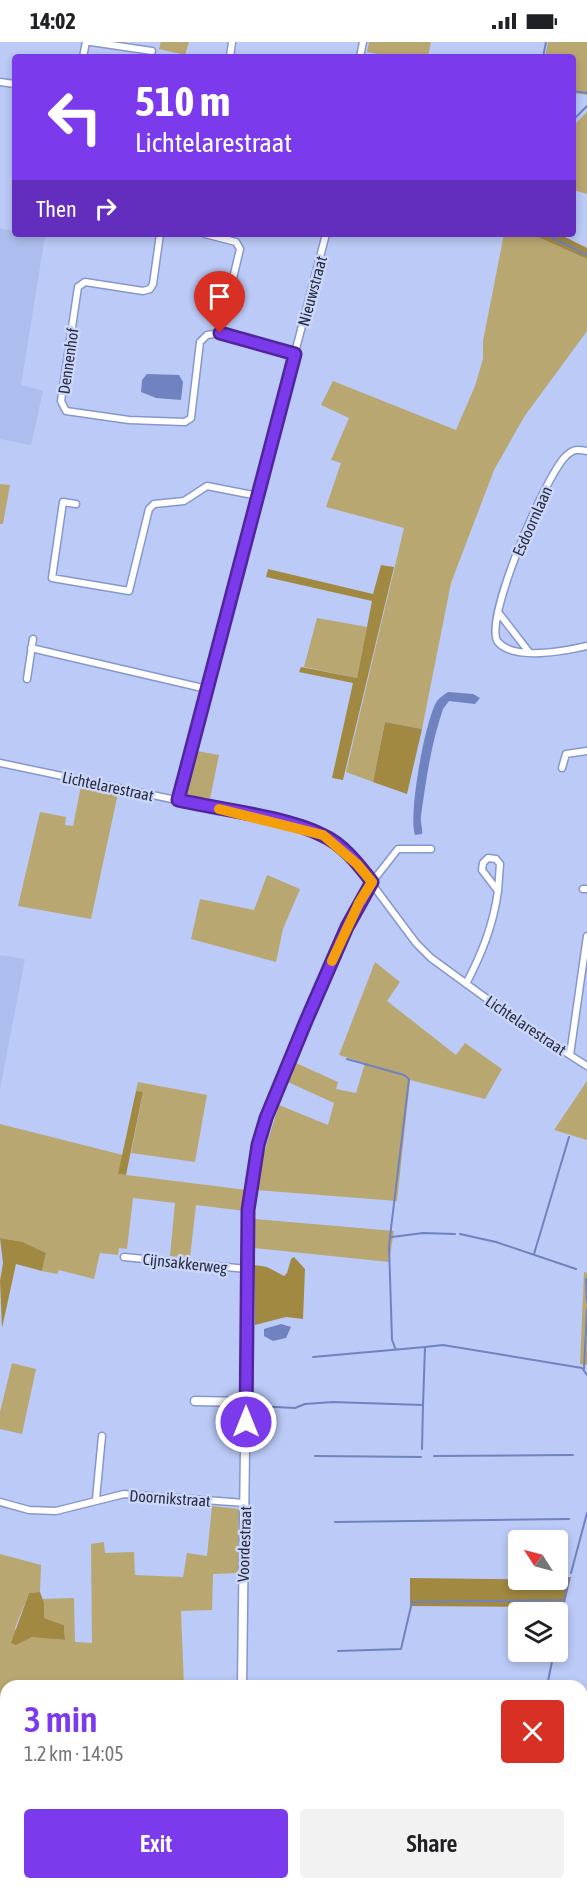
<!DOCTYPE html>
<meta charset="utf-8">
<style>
body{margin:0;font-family:"Asap Condensed",sans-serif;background:#f2f2f2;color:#202124;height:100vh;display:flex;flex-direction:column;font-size:22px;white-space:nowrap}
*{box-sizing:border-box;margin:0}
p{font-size:20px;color:#757577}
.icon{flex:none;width:33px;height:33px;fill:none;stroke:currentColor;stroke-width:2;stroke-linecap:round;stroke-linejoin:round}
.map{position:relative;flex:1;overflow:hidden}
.sheet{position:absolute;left:0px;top:1638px;width:588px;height:210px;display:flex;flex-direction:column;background:#fff;border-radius:18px 18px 0 0;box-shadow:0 3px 9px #0003}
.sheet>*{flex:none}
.top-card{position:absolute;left:12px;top:12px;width:564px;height:183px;border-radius:6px;box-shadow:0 3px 9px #0003;background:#7c3aed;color:#fff;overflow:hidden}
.needle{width:39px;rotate:306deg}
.controls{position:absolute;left:508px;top:1488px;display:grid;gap:12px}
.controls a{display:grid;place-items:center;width:60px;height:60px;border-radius:6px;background:#fff;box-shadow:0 3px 9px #0003;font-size:30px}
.pin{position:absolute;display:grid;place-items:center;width:51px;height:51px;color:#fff;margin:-62px -26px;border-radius:50% 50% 50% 0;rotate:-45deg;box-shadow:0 0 6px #0007}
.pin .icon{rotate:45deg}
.me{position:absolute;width:66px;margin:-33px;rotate:0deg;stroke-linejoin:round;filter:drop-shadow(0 0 4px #0008)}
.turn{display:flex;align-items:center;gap:21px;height:126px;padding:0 24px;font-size:27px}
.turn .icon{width:78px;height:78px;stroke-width:2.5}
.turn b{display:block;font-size:42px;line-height:51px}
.then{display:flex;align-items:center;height:57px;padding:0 24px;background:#0003;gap:12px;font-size:22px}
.round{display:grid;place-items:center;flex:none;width:63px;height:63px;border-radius:6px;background:#f2f2f2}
.head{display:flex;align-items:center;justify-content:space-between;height:102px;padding:0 24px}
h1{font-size:36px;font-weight:600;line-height:45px;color:#7c3aed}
.action{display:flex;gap:12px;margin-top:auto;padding:12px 24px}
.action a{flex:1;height:69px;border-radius:6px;background:#7c3aed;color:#fff;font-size:24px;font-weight:600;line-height:69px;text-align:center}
.action a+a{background:#f2f2f2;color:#202124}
.status{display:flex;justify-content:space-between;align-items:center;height:42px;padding:0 30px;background:#fff;direction:ltr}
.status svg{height:16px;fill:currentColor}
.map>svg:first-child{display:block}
.built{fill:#adbded}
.green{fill:#b9a772}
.forest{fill:#a18942}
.water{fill:#7082bf}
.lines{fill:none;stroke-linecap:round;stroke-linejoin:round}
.stream{stroke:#7082bf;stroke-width:2}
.minor-casing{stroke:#8797cc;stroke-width:9}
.tertiary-casing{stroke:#8797cc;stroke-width:11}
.minor{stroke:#fff;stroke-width:6}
.tertiary{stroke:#fff;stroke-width:8}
.route-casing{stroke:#51269a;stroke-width:15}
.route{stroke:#7c3aed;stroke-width:10}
.slow{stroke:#f59e0b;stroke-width:10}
.labels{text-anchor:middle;stroke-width:5;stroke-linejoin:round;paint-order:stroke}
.street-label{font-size:16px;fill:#282f44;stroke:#ccd7f9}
</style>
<div class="status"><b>14:02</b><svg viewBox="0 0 49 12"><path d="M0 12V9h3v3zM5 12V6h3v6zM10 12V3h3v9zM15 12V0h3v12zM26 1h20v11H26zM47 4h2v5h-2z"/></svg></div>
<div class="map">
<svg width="587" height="1848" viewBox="0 0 587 1848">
<rect width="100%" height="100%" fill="#bbcaf6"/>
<path class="built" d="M0,186L15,189V192L45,194L21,343L43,349L31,403L0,397Z
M0,913L25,917L0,1047Z"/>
<path class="green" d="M161,0H189L185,13L159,7Z
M369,0H431L428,15H393L367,10Z
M548,0H587V53L573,51V15H545Z
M587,70V152L573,148V84Z
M504,192H531L587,217V289L524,375L494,428L451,541L422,687L385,680L373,740L346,730L404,486L326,465L341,421L331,418L349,376L321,363L333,339L456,388L475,344L483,317V299Z
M0,442L10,443L3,482H0Z
M317,576L367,585L357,636L304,625Z
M197,709L219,713L209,762L189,757L185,752Z
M81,744L118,751L91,877L18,864L40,770L66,775L65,783L73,784Z
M267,833L300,847L283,887L276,920L191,897L200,857L254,868Z
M375,920L400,940L387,959L456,1013L465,1001L502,1027L485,1057L410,1038L397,1159L256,1148L263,1114L279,1063L328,1083L334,1061L288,1040L296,1021L338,1040L336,1047L356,1051L365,1021L339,1013Z
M587,1039V1098L554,1088Z
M138,1040L207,1053L195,1120L131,1111L143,1051L136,1049Z
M0,1082L123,1113L119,1132L247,1148L245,1169L196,1163L190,1216L170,1214L175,1161L133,1156L127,1207L119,1206L118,1213L100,1211L94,1237L59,1228L57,1232L42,1229L46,1211L23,1200L0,1196Z
M255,1177L394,1189L389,1220L254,1206Z
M584,1230L587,1231V1323L580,1322Z
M12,1321L36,1327L22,1392L0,1387V1370Z
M212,1464L239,1467L238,1531L213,1532L212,1568L181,1569L184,1644H6V1772L0,1771V1512L41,1523L40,1550L29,1551L15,1586L20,1601C29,1590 52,1597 65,1598L64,1583L44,1576L43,1557L74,1556L75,1600L92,1601L91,1502L104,1500L105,1511L134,1510L135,1533L183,1535L187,1511L207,1514Z
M587,1669V1730H582V1670Z
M582,1806H587V1848H357V1842H582Z"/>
<path class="forest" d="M531,192H559L587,206V217Z
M381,523L394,525L343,738L332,736L353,641L299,630L301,625L357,636L372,559L266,535L268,527L373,552Z
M385,680L422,687L407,752L373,740Z
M136,1049L143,1050L126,1133L118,1132Z
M0,1196L23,1200L46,1211L42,1229L16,1222L2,1286L0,1239L3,1221Z
M294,1215L305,1227L303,1277L286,1275L255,1283V1223L267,1225L284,1234L287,1231L291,1217Z
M558,1535H571L564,1565L410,1564V1536L558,1538Z
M40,1550L44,1561V1576L64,1583L65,1598L32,1595L16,1603L11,1601L29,1551Z"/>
<path class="water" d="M147,332L179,333L183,340L181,358L156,356L141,350L142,338Z
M448,650L473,652L480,656L475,662L449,659L443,667C431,702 426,738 421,774C420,781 423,786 422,792L415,793C408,773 425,678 437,659C440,655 444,653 448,650Z
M281,1282L291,1285L286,1296L273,1299L264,1294V1287Z"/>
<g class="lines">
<path class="stream" d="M543,15L546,0
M573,49L587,51
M573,78L587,64
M545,192L587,213
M347,1017L404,1033L409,1037L389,1203L392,1298L396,1308
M460,1192L496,1200L576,1227
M392,1195L423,1191L455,1192
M534,1212L569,1095
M586,1237L587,1260
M313,1315L425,1305
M584,1327L587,1267
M257,1364L295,1366L305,1362L333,1360L423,1363L425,1305L443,1303L582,1326L587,1333
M422,1407L423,1363
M315,1414L421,1415
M434,1414L573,1413
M335,1480L569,1477
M571,1531L587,1471
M558,1587L569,1537
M338,1609L401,1607L412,1560L564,1558
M547,1644L554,1610
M582,1665H587
M582,1804H587"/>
<defs>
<path id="minor" d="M91,0L152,9
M83,15L86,0
M230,15L232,0
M360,15L363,0
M0,40L15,42
M160,192L153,242L150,247L143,249L85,240L78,245L61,359L66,369L129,378L185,380L191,376L200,300L207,293L220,291L295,313
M205,192L236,200L240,207L220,291
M587,409C578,407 573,407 566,414C547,431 482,580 498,600C514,619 566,609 587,604
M76,462L63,460L52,536L129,549L149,467L154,462L184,459L207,444L258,454
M498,570L529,610
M31,606L207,647
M27,637L33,597
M0,721L276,779L323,793L357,822L416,901L431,916L520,981L587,1024
M562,726L566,712L587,709
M178,758L326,192
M372,840L398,807H431
M583,847H587
M466,942C482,911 493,884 498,849L482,828L483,821L488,816L496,817L500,822L498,849
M570,1013L587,894
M124,1215L247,1227
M96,1457L102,1394
M0,1460L29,1468L56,1469L124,1452L245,1461"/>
<path id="tertiary" d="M195,1359L246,1360
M242,1644L248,1168L258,1103L266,1076L347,885L372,840
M248,1842L249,1848"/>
</defs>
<use href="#minor" class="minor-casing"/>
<use href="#tertiary" class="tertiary-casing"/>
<use href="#minor" class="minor"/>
<use href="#tertiary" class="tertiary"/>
</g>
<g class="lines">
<defs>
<path id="route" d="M220,291L295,312L178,758C218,767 287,775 322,793C343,802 359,823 372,840L347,885L306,979L266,1076L258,1103L248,1168L246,1380"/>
</defs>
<use href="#route" class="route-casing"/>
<use href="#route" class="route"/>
<path class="slow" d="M219,767L323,793L357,822L372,840L359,861L332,919"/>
</g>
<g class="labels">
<g class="street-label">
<text transform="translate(312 249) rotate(-75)" y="6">Nieuwstraat</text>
<text transform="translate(68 319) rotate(-82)" y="6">Dennenhof</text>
<text transform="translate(532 479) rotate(-66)" y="6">Esdoornlaan</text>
<text transform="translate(108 744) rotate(12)" y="6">Lichtelarestraat</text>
<text transform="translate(526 983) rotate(34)" y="6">Lichtelarestraat</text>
<text transform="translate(185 1221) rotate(6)" y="6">Cijnsakkerweg</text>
<text transform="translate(170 1456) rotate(4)" y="6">Doornikstraat</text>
<text transform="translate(244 1502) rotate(-88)" y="6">Voordestraat</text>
</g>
</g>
</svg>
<div class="controls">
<a><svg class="needle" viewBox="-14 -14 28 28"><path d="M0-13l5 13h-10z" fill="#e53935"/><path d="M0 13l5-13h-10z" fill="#757577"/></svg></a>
<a><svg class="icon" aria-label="layers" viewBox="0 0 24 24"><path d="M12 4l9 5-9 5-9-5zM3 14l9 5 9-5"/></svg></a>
</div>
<div class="pin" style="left:220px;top:291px;background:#d93025"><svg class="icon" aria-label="arrive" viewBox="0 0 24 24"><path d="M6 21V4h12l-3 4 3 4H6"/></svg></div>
<svg class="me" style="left:246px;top:1380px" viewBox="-20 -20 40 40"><circle r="17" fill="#7c3aed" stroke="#fff" stroke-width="3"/><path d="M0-11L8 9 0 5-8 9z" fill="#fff"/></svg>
<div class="top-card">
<div class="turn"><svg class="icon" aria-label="left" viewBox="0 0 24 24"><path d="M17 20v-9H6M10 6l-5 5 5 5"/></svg><div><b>510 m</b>Lichtelarestraat</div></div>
<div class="then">Then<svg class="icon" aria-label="right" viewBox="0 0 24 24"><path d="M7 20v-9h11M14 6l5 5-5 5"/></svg></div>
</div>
<section class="sheet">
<div class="head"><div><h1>3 min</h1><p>1.2 km · 14:05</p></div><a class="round" style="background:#d93025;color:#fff"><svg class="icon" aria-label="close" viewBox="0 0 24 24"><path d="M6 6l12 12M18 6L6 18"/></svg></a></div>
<div class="action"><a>Exit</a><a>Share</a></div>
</section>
</div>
